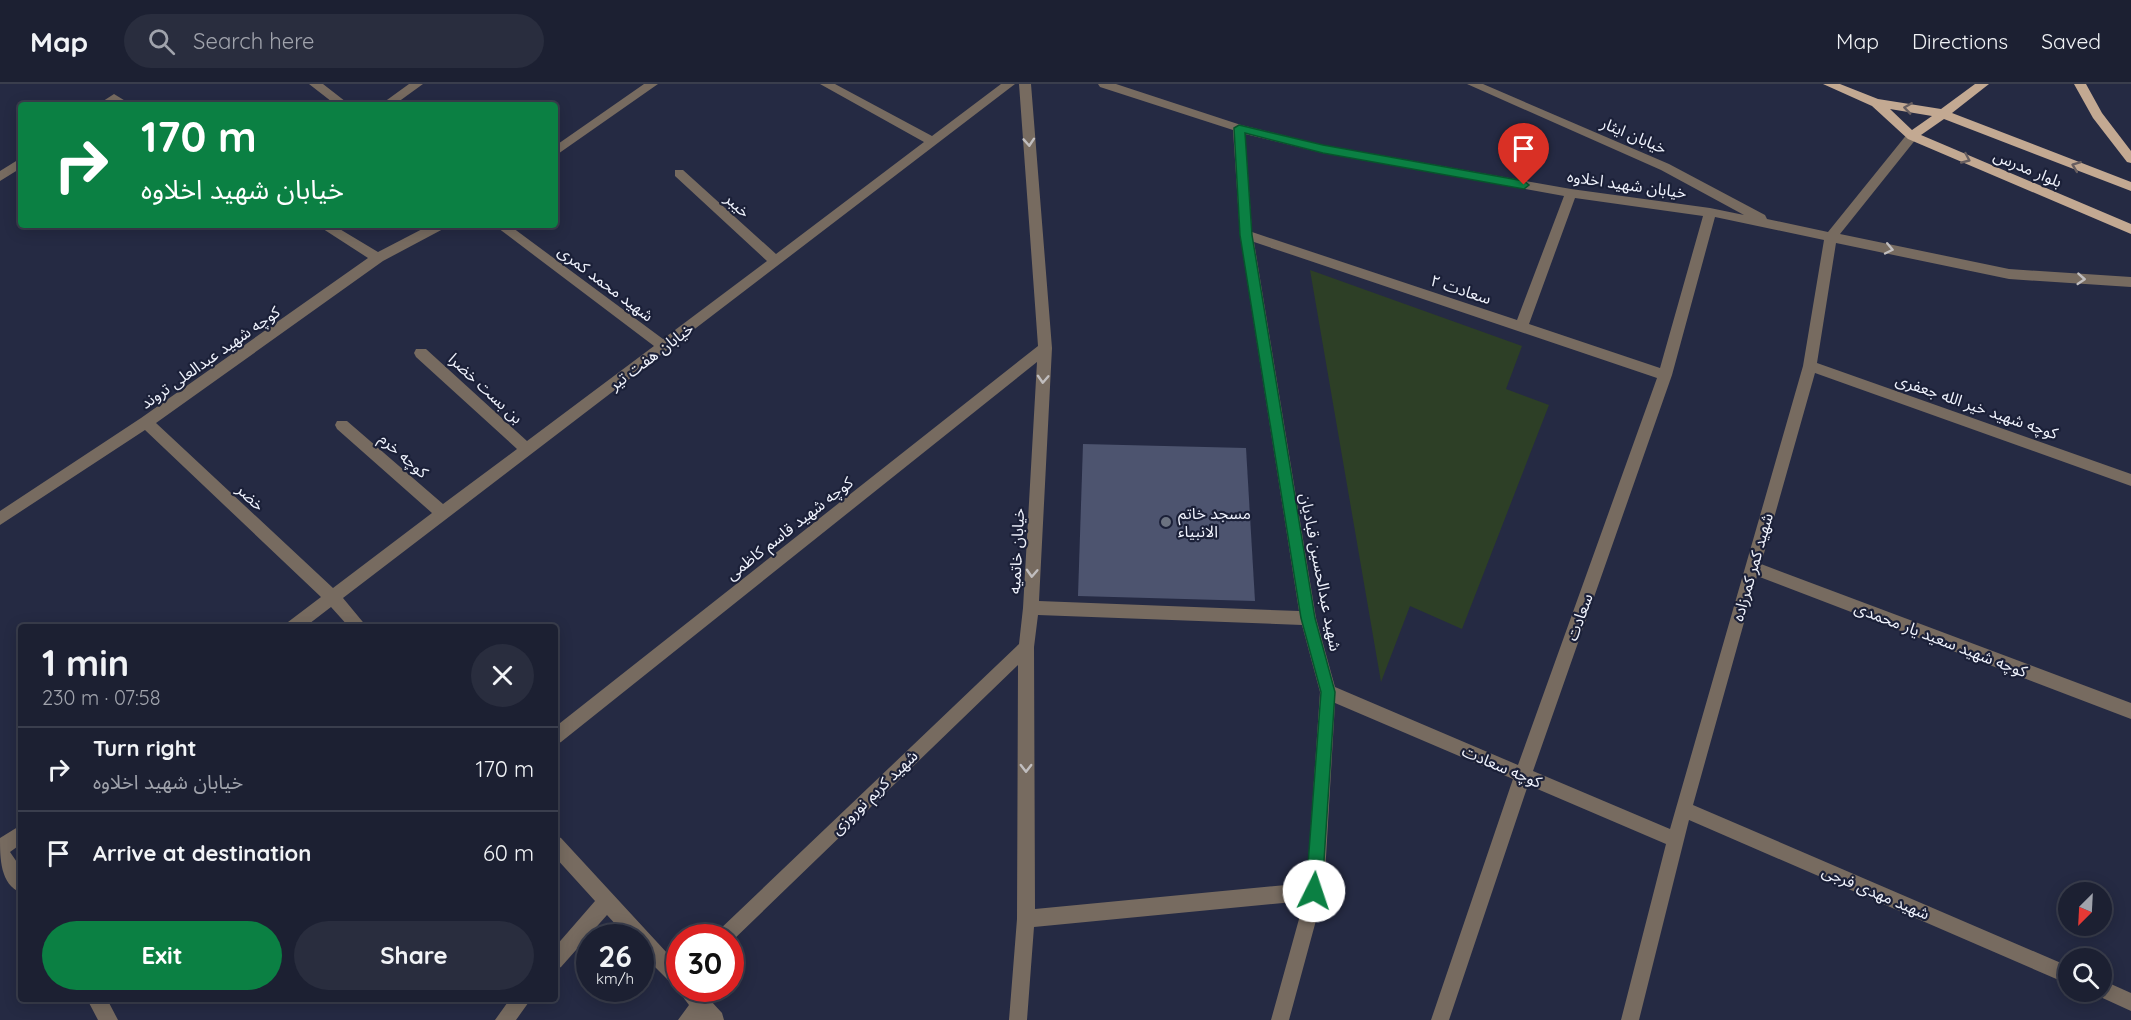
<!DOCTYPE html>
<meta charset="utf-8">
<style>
body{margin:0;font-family:Quicksand,"Noto Sans Arabic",sans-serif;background:#292d3e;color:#f1f3f6;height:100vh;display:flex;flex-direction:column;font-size:22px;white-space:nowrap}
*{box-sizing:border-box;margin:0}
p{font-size:20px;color:#a0a3ac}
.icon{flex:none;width:33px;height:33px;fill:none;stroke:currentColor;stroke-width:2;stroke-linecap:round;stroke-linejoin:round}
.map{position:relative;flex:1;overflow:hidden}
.details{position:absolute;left:18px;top:540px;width:540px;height:378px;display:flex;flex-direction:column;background:#1c2032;border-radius:6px;box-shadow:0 3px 15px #0003,0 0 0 2px #3a3e4d}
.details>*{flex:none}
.hud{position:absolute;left:18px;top:18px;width:540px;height:126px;border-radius:6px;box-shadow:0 3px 15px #0003,0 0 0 2px #3a3e4d;background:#0b8043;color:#fff;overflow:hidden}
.needle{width:39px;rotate:204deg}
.controls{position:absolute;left:2058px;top:798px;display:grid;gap:12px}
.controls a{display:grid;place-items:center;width:54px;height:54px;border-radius:50%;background:#1c2032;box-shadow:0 3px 15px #0003,0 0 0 2px #3a3e4d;font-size:30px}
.speed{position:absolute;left:576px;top:840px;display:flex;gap:12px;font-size:30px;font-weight:700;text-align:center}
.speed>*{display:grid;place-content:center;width:78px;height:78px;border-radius:50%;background:#1c2032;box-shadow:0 3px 15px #0003,0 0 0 2px #3a3e4d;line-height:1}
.speed small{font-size:15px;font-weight:400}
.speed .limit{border:9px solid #d22;background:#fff;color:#111}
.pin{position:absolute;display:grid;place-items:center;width:51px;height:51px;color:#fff;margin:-62px -26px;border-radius:50% 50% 50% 0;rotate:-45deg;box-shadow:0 0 6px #0007}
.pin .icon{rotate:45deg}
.me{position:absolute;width:66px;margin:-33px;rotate:4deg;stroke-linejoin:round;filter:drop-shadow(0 0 4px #0008)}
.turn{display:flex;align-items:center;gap:21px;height:126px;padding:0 24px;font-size:27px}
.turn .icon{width:78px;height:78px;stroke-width:2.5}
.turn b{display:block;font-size:42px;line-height:51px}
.round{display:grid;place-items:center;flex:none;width:63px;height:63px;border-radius:32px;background:#292d3e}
.head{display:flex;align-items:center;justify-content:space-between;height:102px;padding:0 24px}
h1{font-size:36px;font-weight:800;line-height:45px}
.cta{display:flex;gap:12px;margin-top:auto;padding:12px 24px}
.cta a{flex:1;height:69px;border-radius:36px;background:#0b8043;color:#fff;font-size:24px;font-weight:800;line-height:69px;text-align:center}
.cta a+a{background:#292d3e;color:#f1f3f6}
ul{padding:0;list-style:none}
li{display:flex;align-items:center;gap:18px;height:84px;padding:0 24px;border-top:2px solid #3a3e4d}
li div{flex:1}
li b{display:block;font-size:22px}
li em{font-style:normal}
header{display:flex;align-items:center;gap:36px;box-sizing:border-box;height:84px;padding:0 30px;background:#1c2032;border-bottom:2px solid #3a3e4d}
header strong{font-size:28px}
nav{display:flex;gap:33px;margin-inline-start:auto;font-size:21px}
.search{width:420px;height:54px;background:#292d3e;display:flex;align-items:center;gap:15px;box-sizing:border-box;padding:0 21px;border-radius:33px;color:#a0a3ac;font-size:22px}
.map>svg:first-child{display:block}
.green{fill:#2d3f26}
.building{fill:#4d546f}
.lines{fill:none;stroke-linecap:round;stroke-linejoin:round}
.minor{fill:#776b60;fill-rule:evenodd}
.major{fill:#c3a992;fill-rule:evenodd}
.oneway{stroke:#675e60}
.oneway2{stroke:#c0bdbe}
.route{fill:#0b8043;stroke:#07532c;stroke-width:1.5}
.worship-dot{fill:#6b7280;stroke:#1b2038;stroke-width:2}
.labels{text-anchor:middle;stroke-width:4.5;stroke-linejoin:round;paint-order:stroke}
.street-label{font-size:16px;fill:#f0f3fd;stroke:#1b2038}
.poi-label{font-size:16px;fill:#f0f3fd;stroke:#1b2038;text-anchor:start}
</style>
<header>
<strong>Map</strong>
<div class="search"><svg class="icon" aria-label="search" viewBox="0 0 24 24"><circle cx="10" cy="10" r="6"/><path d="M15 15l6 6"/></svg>Search here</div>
<nav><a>Map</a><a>Directions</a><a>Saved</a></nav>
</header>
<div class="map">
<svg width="2131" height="936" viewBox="0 0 2131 936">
<rect width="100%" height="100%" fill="#252a43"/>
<path class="green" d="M1310,186L1522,262L1506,305L1549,321L1462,545L1410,522L1381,598Z"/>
<path class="building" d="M1083,360L1246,364L1255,517L1078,512Z"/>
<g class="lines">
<path class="minor" d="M309,0H323L350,21H336Z
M409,0H423L394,21H380Z
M644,0H658L555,72V62Z
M820,0H835L932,52L1001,0H1015L343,514L367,543H349L331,523L305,543H285L288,538L321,513L145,346L0,441V427L141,334L368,174L317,141H333L378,168L430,141H447L445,144L383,177L156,339L333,504L432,429L337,345L335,341L337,337H347L443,420L517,365L416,273L414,269L416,265H426L527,357L654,262L494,141H509L663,255L767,177L675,92V86H683L776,170L924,58Z
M1019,0H1031L1052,264L1039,517L1299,527L1240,151L1233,46L1100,3L1098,0H1116L1241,41L1323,61L1571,105L1710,124L1744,131L1661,86L1467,0H1483L1669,80L1765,131L1767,135L1828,148L1908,49L1912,48L1918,52L1916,55L1840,150L2009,185L2131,193V203L2009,195L1836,159L1817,279L2131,390V402L1815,289L1761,480L2131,619V635L1757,492L1693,721L2068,882V900L1689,736L1639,936H1621L1666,760L1528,701L1449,936H1431L1513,695L1335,619L1324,807L1289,936H1271L1304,817L1034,843L1027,936H1009L1017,835L1018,581L730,859V854H714L717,848L1019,560L1023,524L1037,278L561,658L555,661V643L1038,262ZM1245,50L1323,69L1564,112L1517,236L1252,148ZM1575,114L1703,132L1660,284L1529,240ZM1715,133L1824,156L1803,282L1670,745L1533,687L1672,291ZM1254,158L1657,294L1518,681L1335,603L1316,534ZM1038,531L1302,541L1320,608L1307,799L1035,825L1034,563Z
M114,10L132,21H97Z
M21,74V84L0,97V87Z
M21,741V760L10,768L21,784V809C0,800 0,774 0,754Z
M555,751L561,754L680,883V904H699L722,929L724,936H678L689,921L677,905L640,868V854H628L607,831L561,883L555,886V863L595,817L555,773Z
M2102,896L2131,909V927L2096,911L2094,908H2102Z
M87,915H107L118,936H98Z
M510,915H531L516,936H495Z"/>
<path class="major" d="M1823,0H1840L1878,15L1941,25L1975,0H1989L1952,29L2131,98V107L1944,35L1921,51L2131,140V150L1908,55L1872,22ZM1890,25L1932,32L1912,46Z
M2074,0H2086L2102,29L2131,67V79L2127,78L2093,34Z"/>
</g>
<defs><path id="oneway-chevron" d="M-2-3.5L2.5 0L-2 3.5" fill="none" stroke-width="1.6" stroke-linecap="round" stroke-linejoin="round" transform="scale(1.5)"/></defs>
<g class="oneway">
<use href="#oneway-chevron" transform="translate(1908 24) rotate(-172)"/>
<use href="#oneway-chevron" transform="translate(1966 75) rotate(24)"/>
<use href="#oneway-chevron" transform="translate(2076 82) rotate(-159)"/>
</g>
<g class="oneway2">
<use href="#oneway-chevron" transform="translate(1029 58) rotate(86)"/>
<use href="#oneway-chevron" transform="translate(1889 165) rotate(12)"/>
<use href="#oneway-chevron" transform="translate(2081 195) rotate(4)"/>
<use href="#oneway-chevron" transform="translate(1043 295) rotate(93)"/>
<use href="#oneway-chevron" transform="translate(1032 489) rotate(93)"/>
<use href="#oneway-chevron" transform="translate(1026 684) rotate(90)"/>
</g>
<path class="route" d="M1239,41L1323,61L1524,97L1529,101L1524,105L1323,69L1245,49L1252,151L1315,534L1335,608L1322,807L1320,812L1314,815L1309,812L1306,807L1321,608L1301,534L1240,151L1234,44Z"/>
<circle class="worship-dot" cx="1166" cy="438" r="6"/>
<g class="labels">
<g class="street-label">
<text transform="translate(1634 51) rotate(23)" y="6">خیابان ایثار</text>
<text transform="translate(2028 84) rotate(23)" y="6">بلوار مدرس</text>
<text transform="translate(1627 100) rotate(8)" y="6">خیابان شهید اخلاوه</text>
<text transform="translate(738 121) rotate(42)" y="6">خیبر</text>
<text transform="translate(606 199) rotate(37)" y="6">شهید محمد کمری</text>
<text transform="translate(1461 205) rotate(18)" y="6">سعادت ۲</text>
<text transform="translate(651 272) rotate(-37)" y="6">خیابان هفت تیر</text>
<text transform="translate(210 273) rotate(-35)" y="6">کوچه شهید عبدالعلی تروند</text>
<text transform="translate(486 304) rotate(43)" y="6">بن بست خضرا</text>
<text transform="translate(1977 322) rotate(19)" y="6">کوچه شهید خیر الله جعفری</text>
<text transform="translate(404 371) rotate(41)" y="6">کوچه خرم</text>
<text transform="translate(251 413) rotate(43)" y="6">خضر</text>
<text transform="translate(789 444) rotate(-38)" y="6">کوچه شهید قاسم کاظمی</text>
<text transform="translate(1016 467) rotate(-87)" y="6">خیابان خاتمیه</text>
<text transform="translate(1752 483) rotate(-74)" y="6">شهید کمر کمرزاده</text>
<text transform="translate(1321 488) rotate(79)" y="6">شهید عبدالحسین قبادیان</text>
<text transform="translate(1579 533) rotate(-70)" y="6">سعادت</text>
<text transform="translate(1941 555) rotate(21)" y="6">کوچه شهید سعید یار محمدی</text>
<text transform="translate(1502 682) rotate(23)" y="6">کوچه سعادت</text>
<text transform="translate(874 708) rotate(-44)" y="6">شهید کریم نوروزی</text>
<text transform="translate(1876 808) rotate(23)" y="6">شهید مهدی فرجی</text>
</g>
<g class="poi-label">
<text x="1178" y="435">مسجد خاتم<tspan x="1178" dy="18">الانبیاء</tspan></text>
</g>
</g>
</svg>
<div class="controls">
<a><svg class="needle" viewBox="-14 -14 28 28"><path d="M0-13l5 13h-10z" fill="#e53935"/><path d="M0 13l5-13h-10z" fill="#a0a3ac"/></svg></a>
<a><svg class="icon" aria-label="search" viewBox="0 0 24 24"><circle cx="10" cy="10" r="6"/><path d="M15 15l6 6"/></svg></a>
</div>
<div class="speed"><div>26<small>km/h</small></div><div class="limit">30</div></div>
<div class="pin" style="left:1524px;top:101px;background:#d93025"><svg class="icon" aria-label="arrive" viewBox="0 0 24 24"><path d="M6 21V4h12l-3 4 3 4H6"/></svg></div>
<svg class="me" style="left:1314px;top:807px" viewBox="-20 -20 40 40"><circle r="19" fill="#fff"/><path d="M0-13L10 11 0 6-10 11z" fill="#0b8043"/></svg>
<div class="hud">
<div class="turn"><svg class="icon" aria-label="right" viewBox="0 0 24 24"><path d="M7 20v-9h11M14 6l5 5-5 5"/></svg><div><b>170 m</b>خیابان شهید اخلاوه</div></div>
</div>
<section class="details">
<div class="head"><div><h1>1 min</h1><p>230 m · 07:58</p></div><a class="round"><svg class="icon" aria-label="close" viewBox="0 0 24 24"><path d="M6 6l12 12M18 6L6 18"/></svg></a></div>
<ul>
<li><svg class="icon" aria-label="right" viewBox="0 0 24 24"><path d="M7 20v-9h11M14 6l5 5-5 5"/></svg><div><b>Turn right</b><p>خیابان شهید اخلاوه</p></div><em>170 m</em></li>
<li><svg class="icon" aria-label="arrive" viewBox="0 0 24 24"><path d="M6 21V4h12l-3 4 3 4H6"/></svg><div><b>Arrive at destination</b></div><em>60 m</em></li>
</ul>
<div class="cta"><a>Exit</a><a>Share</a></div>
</section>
</div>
